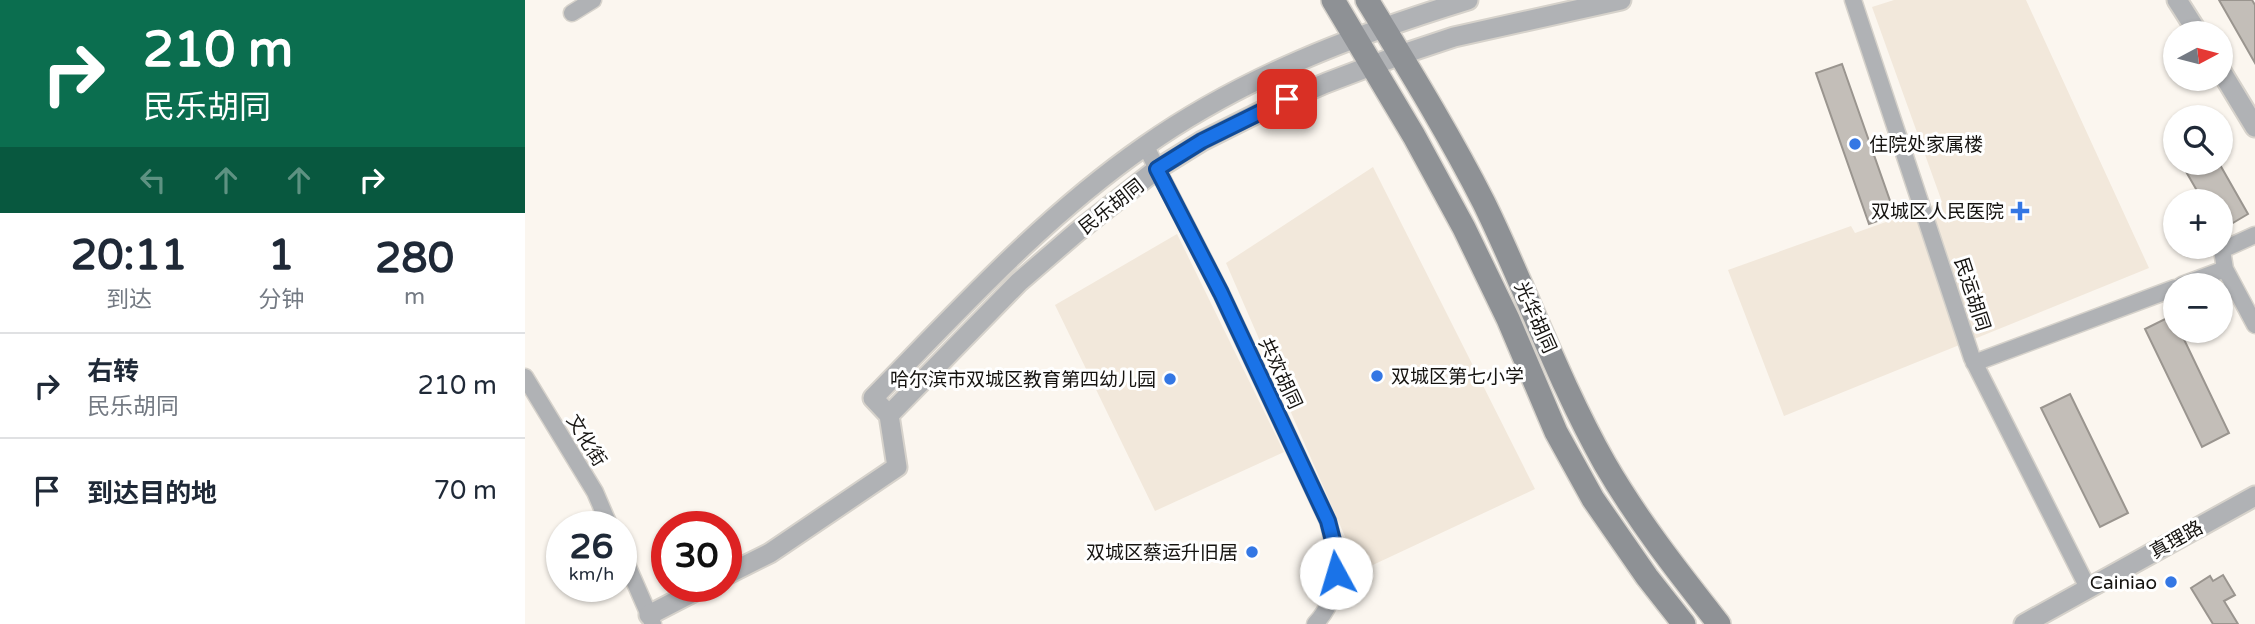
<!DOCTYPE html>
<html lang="zh">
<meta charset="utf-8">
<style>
body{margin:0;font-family:"Varela Round","Noto Sans SC",sans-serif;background:#f6f6f7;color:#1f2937;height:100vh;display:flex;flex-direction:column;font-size:26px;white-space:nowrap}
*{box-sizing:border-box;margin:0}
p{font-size:23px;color:#747a83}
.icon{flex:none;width:38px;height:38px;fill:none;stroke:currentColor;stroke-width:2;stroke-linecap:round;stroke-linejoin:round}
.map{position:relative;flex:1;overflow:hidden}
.panel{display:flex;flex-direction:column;background:#fff;width:525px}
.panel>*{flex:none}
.hud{background:#0b6e4f;color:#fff;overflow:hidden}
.needle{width:46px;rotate:83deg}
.tools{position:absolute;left:1638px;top:21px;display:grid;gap:14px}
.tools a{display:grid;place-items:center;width:70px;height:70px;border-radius:50%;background:#fff;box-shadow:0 2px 5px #0004;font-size:35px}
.speed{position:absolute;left:21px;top:511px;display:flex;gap:14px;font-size:35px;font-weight:700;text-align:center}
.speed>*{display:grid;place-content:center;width:91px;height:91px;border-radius:50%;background:#fff;box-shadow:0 2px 5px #0004;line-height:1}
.speed small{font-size:18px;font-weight:400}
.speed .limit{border:10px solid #d22;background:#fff;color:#111}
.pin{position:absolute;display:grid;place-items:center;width:60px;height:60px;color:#fff;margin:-30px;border-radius:14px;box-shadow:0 4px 10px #0006}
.me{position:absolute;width:77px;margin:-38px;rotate:354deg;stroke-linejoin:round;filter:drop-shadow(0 0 5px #0008)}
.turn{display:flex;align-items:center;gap:24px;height:147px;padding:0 28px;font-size:32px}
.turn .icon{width:91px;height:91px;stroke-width:2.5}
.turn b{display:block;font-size:49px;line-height:60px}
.lanes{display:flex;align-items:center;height:66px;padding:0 28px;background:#0003;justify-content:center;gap:35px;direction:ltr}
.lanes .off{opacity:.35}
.eta{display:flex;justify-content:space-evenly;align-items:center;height:119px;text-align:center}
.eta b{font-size:42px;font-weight:700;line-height:49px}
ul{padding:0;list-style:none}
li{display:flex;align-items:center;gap:21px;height:105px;padding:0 28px;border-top:2px solid #e0e1e3}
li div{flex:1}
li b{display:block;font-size:26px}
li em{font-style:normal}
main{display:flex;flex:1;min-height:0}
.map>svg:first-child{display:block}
.built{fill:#f2e8db}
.building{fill:#c3beb8;stroke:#9a958f;stroke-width:2}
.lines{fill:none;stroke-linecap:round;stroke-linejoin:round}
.minor-casing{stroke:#d6d2cb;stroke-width:19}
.tertiary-casing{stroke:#d6d2cb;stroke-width:23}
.secondary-casing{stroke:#d6d2cb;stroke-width:26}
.minor{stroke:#b0b2b5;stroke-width:16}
.tertiary{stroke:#b0b2b5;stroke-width:19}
.secondary{stroke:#8e9195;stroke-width:23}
.route-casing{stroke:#114b97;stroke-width:18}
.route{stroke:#1a73e8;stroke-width:12}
.poi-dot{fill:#3477e4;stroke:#fff;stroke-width:2.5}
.labels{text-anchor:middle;stroke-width:6;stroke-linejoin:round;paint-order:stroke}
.poi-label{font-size:19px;fill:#161411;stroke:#fff;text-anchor:end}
.street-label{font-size:19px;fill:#161411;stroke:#fff}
</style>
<main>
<section class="panel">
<div class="hud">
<div class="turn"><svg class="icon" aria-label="right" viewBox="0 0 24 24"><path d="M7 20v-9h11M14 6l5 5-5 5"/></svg><div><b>210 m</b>民乐胡同</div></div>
<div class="lanes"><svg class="icon off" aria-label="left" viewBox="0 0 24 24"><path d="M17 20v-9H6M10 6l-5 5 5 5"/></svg><svg class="icon off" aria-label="ahead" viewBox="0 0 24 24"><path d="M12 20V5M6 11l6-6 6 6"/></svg><svg class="icon off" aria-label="ahead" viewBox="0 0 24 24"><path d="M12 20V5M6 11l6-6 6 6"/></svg><svg class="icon" aria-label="right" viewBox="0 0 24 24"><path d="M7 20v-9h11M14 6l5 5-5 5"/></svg></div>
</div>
<div class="eta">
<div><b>20:11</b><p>到达</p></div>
<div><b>1</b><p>分钟</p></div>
<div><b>280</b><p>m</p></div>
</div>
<ul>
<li><svg class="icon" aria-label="right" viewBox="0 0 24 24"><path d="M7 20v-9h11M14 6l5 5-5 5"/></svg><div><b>右转</b><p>民乐胡同</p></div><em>210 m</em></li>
<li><svg class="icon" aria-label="arrive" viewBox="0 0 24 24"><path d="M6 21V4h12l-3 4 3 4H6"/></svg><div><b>到达目的地</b></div><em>70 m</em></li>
</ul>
</section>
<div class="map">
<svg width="1730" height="624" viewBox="0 0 1730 624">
<rect width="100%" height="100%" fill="#fbf6ef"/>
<path class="built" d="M1369,0H1501L1624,268L1259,416L1203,270L1326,226L1330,233L1417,202L1347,7Z
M848,167L1010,489L835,571L701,263Z
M652,234L759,452L630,511L530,305Z"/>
<path class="building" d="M1694,0H1727L1730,5V63Z
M1317,64L1370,215L1344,224L1291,73Z
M1656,163H1694L1723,214L1696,230V201H1678Z
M1650,314V331H1655L1704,433L1677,447L1620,329Z
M1545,394L1603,513L1575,527L1516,408Z
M1698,575L1710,595L1699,601L1713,624H1688L1666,588L1685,576L1688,581Z"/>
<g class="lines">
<defs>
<path id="minor" d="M1328,0L1447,358L1563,588
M47,13L68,0
M620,145L696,293L803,521C813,558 819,593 790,624
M1730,235L1697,250L1700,269L1730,325
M1657,285L1700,269
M1449,363L1650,288
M0,377L70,492L85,527
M96,551L128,624"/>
<path id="tertiary" d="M1652,0L1673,33
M1696,71L1730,127
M364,415L494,282L552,232L632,169L677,141L743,108L801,83L875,55L929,37L1096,0
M201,575L245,553L372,467L364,415L348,398C434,310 518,217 620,146C718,77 829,35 943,0
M124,615L180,586
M1499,624L1730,496"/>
<path id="secondary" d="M808,0L889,136L939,228L983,319L1031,432L1068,499L1122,577L1159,624
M842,0C882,66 924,134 959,203C1001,289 1033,381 1080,464C1113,521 1153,572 1194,624"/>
</defs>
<use href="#minor" class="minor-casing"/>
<use href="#tertiary" class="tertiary-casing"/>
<use href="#secondary" class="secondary-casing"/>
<use href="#minor" class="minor"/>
<use href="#tertiary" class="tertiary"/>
<use href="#secondary" class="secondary"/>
</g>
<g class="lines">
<defs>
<path id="route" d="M762,99L677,141L632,169L696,293L803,521L812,556L811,573"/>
</defs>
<use href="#route" class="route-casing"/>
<use href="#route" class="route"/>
</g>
<g class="poi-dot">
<circle cx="1330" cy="144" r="7"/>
<path d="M1491.5 200.5h7v7h7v7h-7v7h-7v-7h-7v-7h7z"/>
<circle cx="852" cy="376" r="7"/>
<circle cx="645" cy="379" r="7"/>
<circle cx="727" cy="552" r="7"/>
<circle cx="1646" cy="582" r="7"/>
</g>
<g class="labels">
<g class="poi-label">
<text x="1344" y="151" text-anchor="start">住院处家属楼</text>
<text x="1479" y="218">双城区人民医院</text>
<text x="866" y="383" text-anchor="start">双城区第七小学</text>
<text x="631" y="386">哈尔滨市双城区教育第四幼儿园</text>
<text x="713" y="559">双城区蔡运升旧居</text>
<text x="1632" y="589">Cainiao</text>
</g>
<g class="street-label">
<text transform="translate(586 206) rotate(-38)" y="7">民乐胡同</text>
<text transform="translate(1448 294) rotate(72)" y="7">民运胡同</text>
<text transform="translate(1011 317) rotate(66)" y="7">光华胡同</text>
<text transform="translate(756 373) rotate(65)" y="7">共欢胡同</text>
<text transform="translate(62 440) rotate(58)" y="7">文化街</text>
<text transform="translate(1651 539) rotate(-29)" y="7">真理路</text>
</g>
</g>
</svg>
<div class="tools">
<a><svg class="needle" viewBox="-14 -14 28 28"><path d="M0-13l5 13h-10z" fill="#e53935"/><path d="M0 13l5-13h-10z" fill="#747a83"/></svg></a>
<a><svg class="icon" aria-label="search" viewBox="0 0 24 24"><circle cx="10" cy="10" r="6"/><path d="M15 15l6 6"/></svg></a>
<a>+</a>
<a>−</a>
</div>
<div class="speed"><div>26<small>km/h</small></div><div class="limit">30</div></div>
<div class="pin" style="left:762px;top:99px;background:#d93025"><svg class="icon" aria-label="arrive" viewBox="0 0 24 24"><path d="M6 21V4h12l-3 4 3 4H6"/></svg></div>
<svg class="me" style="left:811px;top:573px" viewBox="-20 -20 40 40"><circle r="19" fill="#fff"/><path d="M0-13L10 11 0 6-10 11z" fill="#1a73e8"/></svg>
</div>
</main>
